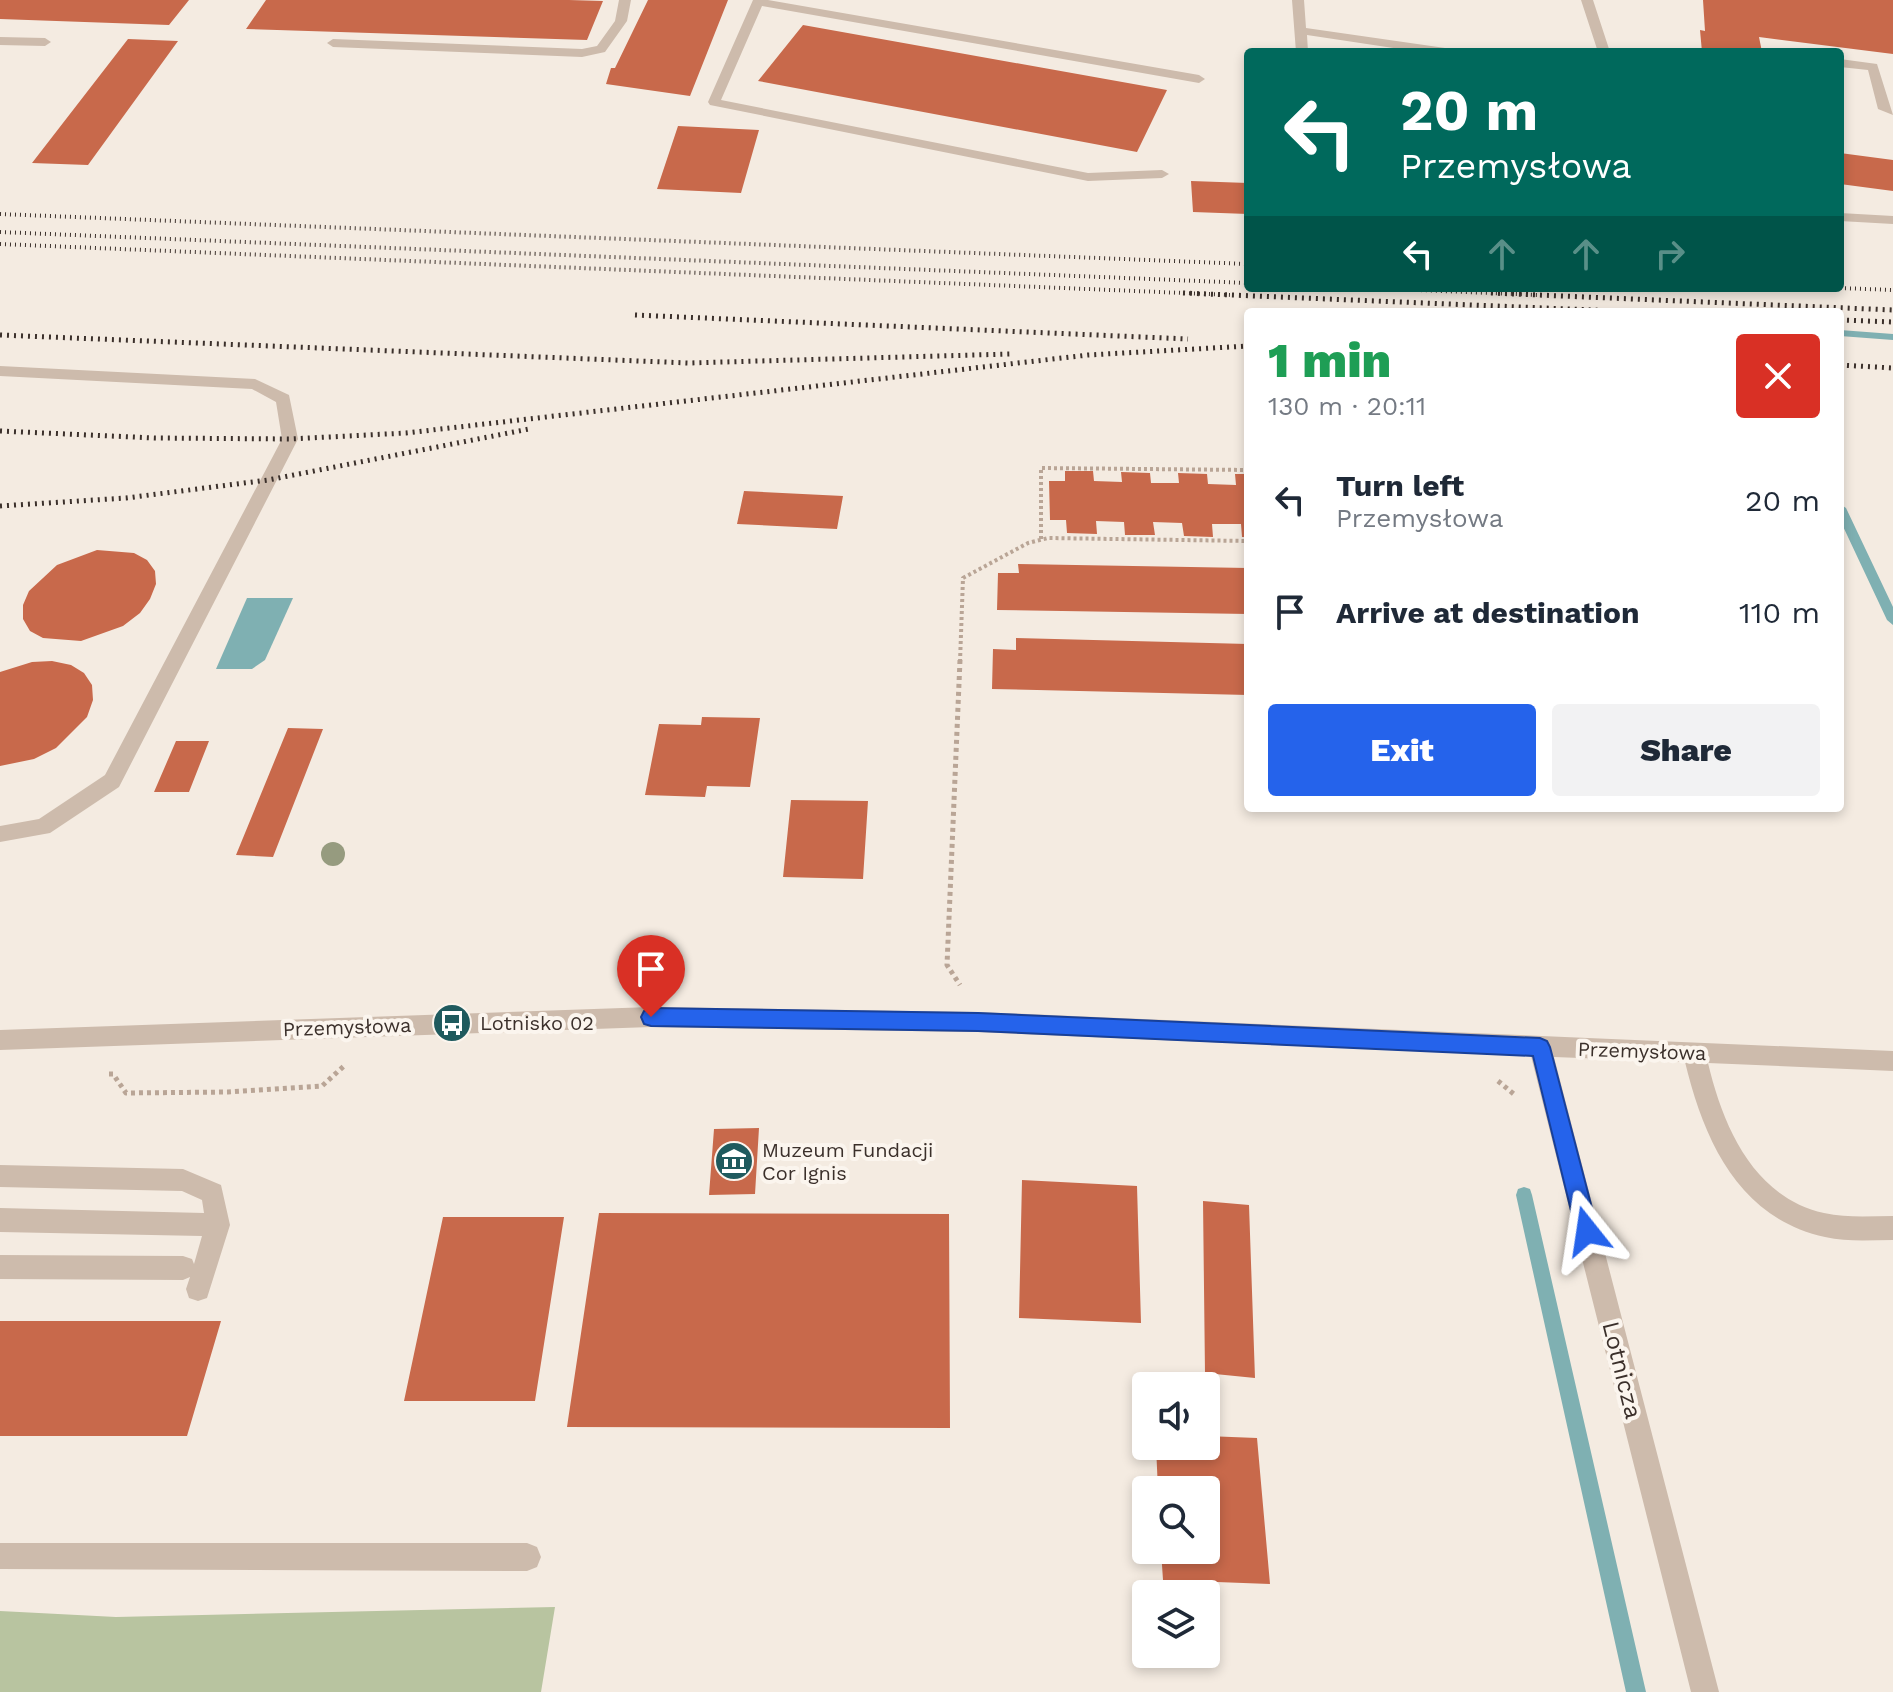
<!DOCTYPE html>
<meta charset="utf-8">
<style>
body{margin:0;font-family:"Work Sans",sans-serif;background:#f2f2f3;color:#1f2937;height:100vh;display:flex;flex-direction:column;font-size:30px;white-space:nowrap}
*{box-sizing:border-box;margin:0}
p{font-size:26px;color:#747a83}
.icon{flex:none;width:44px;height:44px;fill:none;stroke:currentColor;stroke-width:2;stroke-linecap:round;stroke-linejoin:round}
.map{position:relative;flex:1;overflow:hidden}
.sheet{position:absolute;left:1244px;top:308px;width:600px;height:504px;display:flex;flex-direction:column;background:#fff;border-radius:8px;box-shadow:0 4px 12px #0003}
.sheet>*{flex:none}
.top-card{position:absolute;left:1244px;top:48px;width:600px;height:244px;border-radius:8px;box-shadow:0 4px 12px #0003;background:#00695c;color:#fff;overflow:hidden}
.fabs{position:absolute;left:1132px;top:1372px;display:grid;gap:16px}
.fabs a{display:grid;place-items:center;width:88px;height:88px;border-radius:8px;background:#fff;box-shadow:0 4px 12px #0003;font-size:40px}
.pin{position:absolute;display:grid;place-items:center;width:68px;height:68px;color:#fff;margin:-82px -34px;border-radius:50% 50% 50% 0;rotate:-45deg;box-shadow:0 0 8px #0007}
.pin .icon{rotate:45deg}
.me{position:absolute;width:88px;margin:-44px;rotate:345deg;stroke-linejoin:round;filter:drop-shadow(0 0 6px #0008)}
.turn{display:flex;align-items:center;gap:28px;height:168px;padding:0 24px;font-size:36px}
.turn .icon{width:104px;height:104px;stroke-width:2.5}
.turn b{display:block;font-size:56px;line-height:68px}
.lanes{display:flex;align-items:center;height:76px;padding:0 24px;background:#0003;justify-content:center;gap:40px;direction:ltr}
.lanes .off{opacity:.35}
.round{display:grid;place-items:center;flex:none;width:84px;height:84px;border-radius:8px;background:#f2f2f3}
.overview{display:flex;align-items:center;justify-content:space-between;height:136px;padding:0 24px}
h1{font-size:48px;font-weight:800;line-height:60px;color:#1e9e55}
.button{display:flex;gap:16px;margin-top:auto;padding:16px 24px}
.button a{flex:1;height:92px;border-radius:8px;background:#2563eb;color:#fff;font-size:32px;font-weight:800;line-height:92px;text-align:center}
.button a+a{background:#f2f2f3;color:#1f2937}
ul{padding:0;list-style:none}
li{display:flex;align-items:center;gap:24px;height:112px;padding:0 24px}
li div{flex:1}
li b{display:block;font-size:30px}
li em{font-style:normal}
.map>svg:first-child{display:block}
.green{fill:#b8c4a0}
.water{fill:#7fb0b2}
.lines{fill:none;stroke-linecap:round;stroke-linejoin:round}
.stream{fill:#7fb0b2;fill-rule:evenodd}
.building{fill:#c8694b}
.path-far1{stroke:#b9a596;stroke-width:4;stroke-dasharray:3 3;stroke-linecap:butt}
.path{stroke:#b9a596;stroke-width:5;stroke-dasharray:4 4;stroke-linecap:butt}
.minor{fill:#cdbbac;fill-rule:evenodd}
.rail-far1{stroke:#3b302b;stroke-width:4;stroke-dasharray:1 4;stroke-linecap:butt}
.rail{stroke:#3b302b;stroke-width:5;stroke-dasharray:2 5;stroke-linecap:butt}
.tree{fill:#969b7f}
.route{fill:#2563eb;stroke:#184099;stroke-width:2}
.labels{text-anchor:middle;stroke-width:8;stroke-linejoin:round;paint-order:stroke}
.poi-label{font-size:20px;fill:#3b302b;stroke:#fbf5ee;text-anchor:start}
.street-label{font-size:20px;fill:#3b302b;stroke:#fbf5ee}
.near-street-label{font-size:24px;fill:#3b302b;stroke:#fbf5ee}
</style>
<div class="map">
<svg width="1893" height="1692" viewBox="0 0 1893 1692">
<rect width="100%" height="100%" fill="#f4ebe1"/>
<path class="green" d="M555,1607L541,1692H0V1611L116,1617Z"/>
<path class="water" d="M247,598H293L265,660L252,669H216Z"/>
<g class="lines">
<path class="stream" d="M1840,330L1893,334V340L1840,336Z
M1840,504L1846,508L1893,607V625L1887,620L1840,520Z
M1524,1187L1530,1189L1532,1195L1646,1692H1626L1516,1195L1518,1189Z"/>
</g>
<path class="building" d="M0,0H189L169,25L0,19Z
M266,0H569L603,1L587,40L246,29Z
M648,0H728L690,96L606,84L611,68H615Z
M1703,0H1893V54L1759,37L1762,52H1702L1700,30L1705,31Z
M803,25L1167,90L1137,152L758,81Z
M128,39L178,41L88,165L32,163Z
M678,126L759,130L741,193L657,189Z
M1840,153L1893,160V191L1840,184Z
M1191,181L1248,183V214L1193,212Z
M1065,471H1093L1094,481L1122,482L1121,472L1150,473L1151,483H1179L1178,473L1207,474L1208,484L1236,485L1235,474H1248V537H1242L1241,524H1212L1213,537L1184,536L1182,523L1153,522L1155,535H1125L1124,522L1096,521L1097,534L1067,533L1066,520H1050L1049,481H1065Z
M744,491L843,496L837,529L737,524Z
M97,550L134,553L147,560L155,571L156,584L150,599L140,613L123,626L81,641L43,638L30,631L23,619V605L29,591L57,565Z
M1018,564L1248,568V614L997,610L998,573H1019Z
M1016,638L1248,644V695L992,689L993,649L1016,650Z
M52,661L71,665L84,673L92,685L93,700L87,717L56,748L34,759L0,766V672L32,662Z
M702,717L760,718L750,787L707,786L705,797L645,795L659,724L701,725Z
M288,728L323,729L273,857L236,855Z
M176,741H209L189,792H154Z
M791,800L868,801L863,879L783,877Z
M759,1128L755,1194L709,1195L714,1129Z
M1022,1180L1137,1186L1141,1323L1019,1318Z
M1203,1201L1249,1205L1255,1378L1205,1373Z
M599,1213L949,1214L950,1428L567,1427Z
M443,1217H564L535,1401H404Z
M0,1321H221L187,1436H0Z
M1206,1436L1257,1438L1270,1584L1163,1580L1161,1550H1206V1490H1158L1156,1446H1206Z"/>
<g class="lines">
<path class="path-far1" d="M1041,539V468L1248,470
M960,662L963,578L1028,543L1048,538L1248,541"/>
<path class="path" d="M960,660L947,965L960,985
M109,1074H113L126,1093L228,1092L322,1086L345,1065
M1498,1081L1515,1095"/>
<path class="minor" d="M619,0H631L627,21L605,52L582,57L333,47L327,43L333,39L582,49L597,46L615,21Z
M753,0H768L1199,75L1205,79L1199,83L762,6L721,100L1088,173L1162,170L1169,174L1162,178L1088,181L710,105L708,102Z
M1292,0H1304L1306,28L1445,48L1451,52H1420L1307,35L1308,52H1296Z
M1581,0H1593L1610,52H1598Z
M0,37L45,38L51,42L45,46L0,45Z
M1840,59L1877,64L1893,115L1878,109L1868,70L1840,67Z
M1840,213L1893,216V224L1840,221Z
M0,366L255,379L289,395L298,439L119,787L50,833L0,842V826L39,819L105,775L282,439L276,402L252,389L0,376Z
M651,1007L978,1012L1893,1051V1071L1708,1063C1723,1126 1753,1197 1824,1213C1847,1218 1870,1216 1893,1216V1240C1870,1240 1847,1242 1825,1237C1738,1218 1704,1140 1685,1062L1554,1057L1719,1692H1691L1531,1056L978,1032L651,1027L0,1050V1030Z
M0,1165L183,1169L221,1185L230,1225L207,1298L198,1301L189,1298L186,1289L190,1277L183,1280L0,1279V1255L183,1256L192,1259L194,1264L202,1236L0,1232V1208L204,1213L202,1200L182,1191L0,1187Z
M0,1543H527L537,1547L541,1557L537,1567L527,1571L0,1569Z"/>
<path class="rail-far1" d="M0,214L1248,264
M0,232L1248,283
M0,244L1232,295
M1371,288L1538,295
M1840,288L1893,290"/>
<path class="rail" d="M1183,293L1641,312
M1491,293L1893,310
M635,315L1188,339
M1840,320L1893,322
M0,335L688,363L1010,354
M1840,365L1893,368
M0,431L155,438L290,439L406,433L1088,355L1248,346
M0,506L126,498L268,480L529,429"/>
</g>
<circle class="tree" cx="333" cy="854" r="12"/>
<path class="route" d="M651,1008L978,1013L1540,1038L1547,1041L1550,1047L1598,1231L1594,1238L1587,1242L1579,1238L1576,1231L1533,1056L978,1031L651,1026L644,1024L641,1017L644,1011Z"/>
<defs>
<symbol id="bus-disc" viewBox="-11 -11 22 22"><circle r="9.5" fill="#1f5a5e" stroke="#fbf5ee"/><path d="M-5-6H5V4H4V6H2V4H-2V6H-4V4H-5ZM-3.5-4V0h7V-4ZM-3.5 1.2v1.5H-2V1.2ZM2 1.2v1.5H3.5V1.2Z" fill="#fff"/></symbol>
<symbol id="museum-disc" viewBox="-11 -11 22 22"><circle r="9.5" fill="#1f5a5e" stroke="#fbf5ee"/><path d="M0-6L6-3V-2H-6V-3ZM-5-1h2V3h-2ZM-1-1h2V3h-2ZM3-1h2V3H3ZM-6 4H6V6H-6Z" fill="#fff"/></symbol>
</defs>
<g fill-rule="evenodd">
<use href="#bus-disc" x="430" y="1001" width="44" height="44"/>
<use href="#museum-disc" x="712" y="1139" width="44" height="44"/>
</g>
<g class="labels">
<g class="poi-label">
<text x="480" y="1030">Lotnisko 02</text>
<text x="762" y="1157">Muzeum Fundacji<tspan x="762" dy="23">Cor Ignis</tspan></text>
</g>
<g class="street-label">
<text transform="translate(347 1027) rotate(-2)" y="7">Przemysłowa</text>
<text transform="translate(1642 1051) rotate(2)" y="7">Przemysłowa</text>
</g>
<g class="near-street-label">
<text transform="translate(1622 1370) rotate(76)" y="8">Lotnicza</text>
</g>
</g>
</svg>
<div class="fabs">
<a><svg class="icon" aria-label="sound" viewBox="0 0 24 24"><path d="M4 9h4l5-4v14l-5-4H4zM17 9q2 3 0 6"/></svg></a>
<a><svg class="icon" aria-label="search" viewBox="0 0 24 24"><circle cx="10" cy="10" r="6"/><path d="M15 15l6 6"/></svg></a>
<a><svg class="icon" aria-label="layers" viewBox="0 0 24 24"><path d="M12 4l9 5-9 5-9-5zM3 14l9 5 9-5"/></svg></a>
</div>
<div class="pin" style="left:651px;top:1017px;background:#d93025"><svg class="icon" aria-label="arrive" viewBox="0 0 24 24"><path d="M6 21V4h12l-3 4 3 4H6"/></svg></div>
<svg class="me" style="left:1587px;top:1231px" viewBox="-20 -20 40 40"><path d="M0-17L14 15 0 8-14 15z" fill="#2563eb" stroke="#fff" stroke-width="4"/></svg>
<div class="top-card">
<div class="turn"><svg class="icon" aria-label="left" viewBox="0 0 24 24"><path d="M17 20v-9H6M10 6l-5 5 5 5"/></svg><div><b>20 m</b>Przemysłowa</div></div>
<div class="lanes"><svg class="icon" aria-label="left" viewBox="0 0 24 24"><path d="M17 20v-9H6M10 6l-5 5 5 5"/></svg><svg class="icon off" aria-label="ahead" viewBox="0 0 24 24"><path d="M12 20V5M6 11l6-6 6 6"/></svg><svg class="icon off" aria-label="ahead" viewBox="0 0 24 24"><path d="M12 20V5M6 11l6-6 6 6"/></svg><svg class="icon off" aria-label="right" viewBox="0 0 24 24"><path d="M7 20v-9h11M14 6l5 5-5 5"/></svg></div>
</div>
<section class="sheet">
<div class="overview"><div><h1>1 min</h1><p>130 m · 20:11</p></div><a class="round" style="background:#d93025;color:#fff"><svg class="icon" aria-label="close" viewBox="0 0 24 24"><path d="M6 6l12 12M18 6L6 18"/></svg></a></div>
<ul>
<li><svg class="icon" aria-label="left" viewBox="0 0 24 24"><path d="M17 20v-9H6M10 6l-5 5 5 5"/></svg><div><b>Turn left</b><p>Przemysłowa</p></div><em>20 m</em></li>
<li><svg class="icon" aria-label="arrive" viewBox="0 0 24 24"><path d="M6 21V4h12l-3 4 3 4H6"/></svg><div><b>Arrive at destination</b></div><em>110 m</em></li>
</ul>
<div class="button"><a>Exit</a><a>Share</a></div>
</section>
</div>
